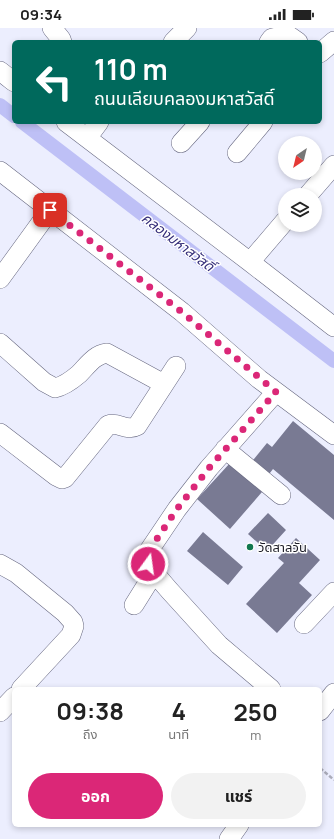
<!DOCTYPE html>
<html lang="th">
<meta charset="utf-8">
<style>
body{margin:0;font-family:Manrope,"Noto Sans Thai",sans-serif;background:#f2f2f2;color:#222;height:100vh;display:flex;flex-direction:column;font-size:15px;white-space:nowrap}
*{box-sizing:border-box;margin:0}
p{font-size:13px;color:#767676}
.icon{flex:none;width:22px;height:22px;fill:none;stroke:currentColor;stroke-width:2;stroke-linecap:round;stroke-linejoin:round}
.map{position:relative;flex:1;overflow:hidden}
.details{position:absolute;left:12px;top:659px;width:310px;height:140px;display:flex;flex-direction:column;background:#fff;border-radius:6px;box-shadow:0 2px 6px #0003}
.details>*{flex:none}
.top-card{position:absolute;left:12px;top:12px;width:310px;height:84px;border-radius:6px;box-shadow:0 2px 6px #0003;background:#00695c;color:#fff;overflow:hidden}
.needle{width:26px;rotate:215deg}
.tools{position:absolute;left:278px;top:108px;display:grid;gap:8px}
.tools a{display:grid;place-items:center;width:44px;height:44px;border-radius:50%;background:#fff;box-shadow:0 2px 6px #0003;font-size:20px}
.pin{position:absolute;display:grid;place-items:center;width:34px;height:34px;color:#fff;margin:-17px;border-radius:8px;box-shadow:0 2px 6px #0006}
.me{position:absolute;width:44px;margin:-22px;rotate:14deg;stroke-linejoin:round;filter:drop-shadow(0 0 3px #0008)}
.turn{display:flex;align-items:center;gap:14px;height:84px;padding:0 16px;font-size:18px}
.turn .icon{width:52px;height:52px;stroke-width:2.5}
.turn b{display:block;font-size:28px;line-height:34px}
.eta{display:flex;justify-content:space-evenly;align-items:center;height:68px;text-align:center}
.eta b{font-size:24px;font-weight:700;line-height:28px}
.primary-button{display:flex;gap:8px;margin-top:auto;padding:8px 16px}
.primary-button a{flex:1;height:46px;border-radius:24px;background:#db2777;color:#fff;font-size:16px;font-weight:700;line-height:46px;text-align:center}
.primary-button a+a{background:#f2f2f2;color:#222}
.status{display:flex;justify-content:space-between;align-items:center;height:28px;padding:0 20px;background:#fff;direction:ltr}
.status svg{height:11px;fill:currentColor}
.map>svg:first-child{display:block}
.lines{fill:none;stroke-linecap:round;stroke-linejoin:round}
.canal{stroke:#bec0f6;stroke-width:14}
.building{fill:#797a93}
.minor-casing{stroke:#676880;stroke-width:20}
.path{stroke:#aaabb9;stroke-width:2.5;stroke-dasharray:4 2;stroke-linecap:butt}
.minor{stroke:#fff;stroke-width:19}
.route{stroke:#db2777;stroke-width:7;stroke-dasharray:0 12.6}
.poi-dot{fill:#11774f;stroke:#fff;stroke-width:1.5}
.labels{text-anchor:middle;stroke-width:3;stroke-linejoin:round;paint-order:stroke}
.poi-label{font-size:13px;fill:#1a1a24;stroke:#fff;text-anchor:start}
.water-label{font-size:14px;font-style:italic;fill:#352e79;stroke:#fff}
</style>
<div class="status"><b>09:34</b><svg viewBox="0 0 49 12"><path d="M0 12V9h3v3zM5 12V6h3v6zM10 12V3h3v9zM15 12V0h3v12zM26 1h20v11H26zM47 4h2v5h-2z"/></svg></div>
<div class="map">
<svg width="334" height="811" viewBox="0 0 334 811">
<rect width="100%" height="100%" fill="#eceefe"/>
<g class="lines">
<path class="canal" d="M0,77L14,88
M22,94L334,333"/>
</g>
<path class="building" d="M293,393L334,427V492L273,441L266,450L250,436L267,415L272,419Z
M230,435L262,464L230,501L197,471Z
M268,485L286,502L267,523L248,506Z
M203,504L243,539L228,557L187,523Z
M296,510L320,532L299,555L312,567L277,605L246,576L284,535L278,530Z"/>
<g class="lines">
<defs>
<path id="minor" d="M52,0L61,11L62,14
M173,14L187,0
M269,14L272,10L288,7L298,14
M320,25L334,13
M0,43L14,54
M66,94L250,234L334,299
M87,110L99,94
M181,115L200,94
M237,125L263,94
M0,143L182,284L259,351L334,407
M308,167L334,137
M250,234L285,193
M0,251L50,182
M0,315L44,354L55,360C64,358 72,352 79,346C88,337 94,327 107,325L164,356
M0,405L56,448L62,451L65,450L108,397C118,393 126,404 137,398L176,338
M225,421L281,467
M0,536L16,545L65,585L73,594L74,598L71,607L21,661
M134,577L154,545
M304,596L334,564
M271,661L219,617L169,562L151,541L148,536L147,529L148,524L177,481L209,440L276,364
M320,683L334,665
M0,684L14,669
M229,811L239,797"/>
</defs>
<use href="#minor" class="minor-casing"/>
<path class="path" d="M320,740L334,752"/>
<use href="#minor" class="minor"/>
</g>
<g class="lines">
<path class="route" d="M50,182L182,284L276,364L209,440L177,481L148,524L147,529L148,536"/>
</g>
<circle class="poi-dot" cx="250" cy="519" r="4"/>
<g class="labels">
<g class="poi-label">
<text x="258" y="524">วัดสาลวัน</text>
</g>
<g class="water-label">
<text transform="translate(178 214) rotate(37)" y="5">คลองมหาสวัสดิ์</text>
</g>
</g>
</svg>
<div class="tools">
<a><svg class="needle" viewBox="-14 -14 28 28"><path d="M0-13l5 13h-10z" fill="#e53935"/><path d="M0 13l5-13h-10z" fill="#767676"/></svg></a>
<a><svg class="icon" aria-label="layers" viewBox="0 0 24 24"><path d="M12 4l9 5-9 5-9-5zM3 14l9 5 9-5"/></svg></a>
</div>
<div class="pin" style="left:50px;top:182px;background:#d93025"><svg class="icon" aria-label="arrive" viewBox="0 0 24 24"><path d="M6 21V4h12l-3 4 3 4H6"/></svg></div>
<svg class="me" style="left:148px;top:536px" viewBox="-20 -20 40 40"><circle r="17" fill="#db2777" stroke="#fff" stroke-width="3"/><path d="M0-11L8 9 0 5-8 9z" fill="#fff"/></svg>
<div class="top-card">
<div class="turn"><svg class="icon" aria-label="left" viewBox="0 0 24 24"><path d="M17 20v-9H6M10 6l-5 5 5 5"/></svg><div><b>110 m</b>ถนนเลียบคลองมหาสวัสดิ์</div></div>
</div>
<section class="details">
<div class="eta">
<div><b>09:38</b><p>ถึง</p></div>
<div><b>4</b><p>นาที</p></div>
<div><b>250</b><p>m</p></div>
</div>
<div class="primary-button"><a>ออก</a><a>แชร์</a></div>
</section>
</div>
